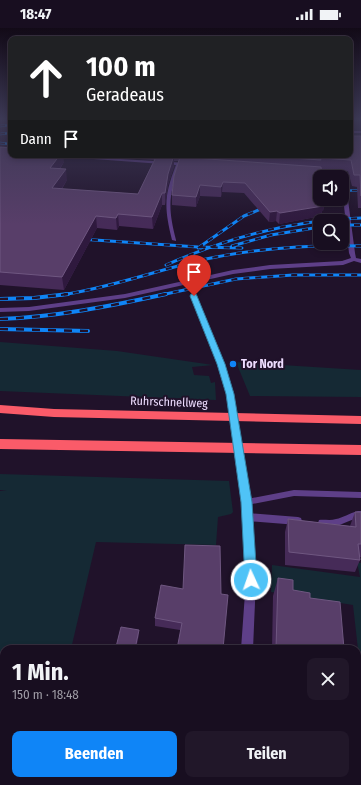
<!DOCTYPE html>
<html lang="de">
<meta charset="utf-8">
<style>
body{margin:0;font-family:"Fira Sans Condensed",sans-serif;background:#211729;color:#f1f3f6;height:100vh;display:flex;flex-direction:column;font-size:15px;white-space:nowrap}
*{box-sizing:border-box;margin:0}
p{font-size:13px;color:#9f9ca5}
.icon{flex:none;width:22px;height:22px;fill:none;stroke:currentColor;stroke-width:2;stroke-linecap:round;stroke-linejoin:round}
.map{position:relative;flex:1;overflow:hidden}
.panel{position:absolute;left:0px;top:617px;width:361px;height:140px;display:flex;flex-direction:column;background:#180e20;border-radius:12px 12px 0 0;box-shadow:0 2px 6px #0003,0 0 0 1px #362e3e}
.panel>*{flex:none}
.hud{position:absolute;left:8px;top:8px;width:345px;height:122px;border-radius:8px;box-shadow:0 2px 6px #0003,0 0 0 1px #362e3e;background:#202124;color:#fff;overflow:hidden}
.fabs{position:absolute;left:313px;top:142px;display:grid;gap:8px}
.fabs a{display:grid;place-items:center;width:36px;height:36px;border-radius:8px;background:#180e20;box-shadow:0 2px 6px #0003,0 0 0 1px #362e3e;font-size:20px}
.pin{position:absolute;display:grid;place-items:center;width:34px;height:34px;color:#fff;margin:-41px -17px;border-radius:50% 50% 50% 0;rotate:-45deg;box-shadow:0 0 4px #0007}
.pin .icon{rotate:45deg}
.me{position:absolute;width:44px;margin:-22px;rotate:357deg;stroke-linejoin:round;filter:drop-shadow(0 0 3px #0008)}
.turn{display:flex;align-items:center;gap:14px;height:84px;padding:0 12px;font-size:18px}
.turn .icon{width:52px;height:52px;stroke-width:2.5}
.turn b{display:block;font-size:28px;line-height:34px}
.then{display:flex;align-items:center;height:38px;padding:0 12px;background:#0003;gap:8px;font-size:15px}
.round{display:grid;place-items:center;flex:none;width:42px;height:42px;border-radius:8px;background:#211729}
.headline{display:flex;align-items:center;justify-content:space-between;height:68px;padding:0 12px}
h1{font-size:24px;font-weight:700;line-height:30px}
.button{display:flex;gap:8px;margin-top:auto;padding:8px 12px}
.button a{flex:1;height:46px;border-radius:8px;background:#0f85f7;color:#fff;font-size:16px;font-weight:700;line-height:46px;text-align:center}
.button a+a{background:#211729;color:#f1f3f6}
.status{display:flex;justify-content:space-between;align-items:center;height:28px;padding:0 20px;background:#180e20;direction:ltr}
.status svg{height:11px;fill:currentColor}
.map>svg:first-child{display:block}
.green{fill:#152934}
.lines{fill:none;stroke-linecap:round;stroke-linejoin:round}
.lane{fill:#5e3f88;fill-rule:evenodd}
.street{fill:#5e3f88;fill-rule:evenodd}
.highway{fill:#fa5b69;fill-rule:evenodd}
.rail-far2-casing{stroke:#0f85f7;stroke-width:2.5}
.rail-far1-casing{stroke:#0f85f7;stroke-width:3}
.rail-casing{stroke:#0f85f7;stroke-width:4}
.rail-far2{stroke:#20122a;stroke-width:1.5;stroke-dasharray:5;stroke-linecap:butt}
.rail-far1{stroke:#20122a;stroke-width:2;stroke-dasharray:6;stroke-linecap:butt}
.rail{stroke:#20122a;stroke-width:2.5;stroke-dasharray:8;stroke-linecap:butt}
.wall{fill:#462b58}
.shaded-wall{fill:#2f193e}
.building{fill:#583e69;stroke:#6f5781}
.route{fill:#4fc3f7;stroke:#337fa1}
.poi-dot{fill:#0f85f7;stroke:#20122a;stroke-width:1.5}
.labels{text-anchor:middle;stroke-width:4;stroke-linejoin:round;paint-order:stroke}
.poi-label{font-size:12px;font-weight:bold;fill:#eddcfe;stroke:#20122a;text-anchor:start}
.street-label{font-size:12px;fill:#eddcfe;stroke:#20122a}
</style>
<div class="status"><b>18:47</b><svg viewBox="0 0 49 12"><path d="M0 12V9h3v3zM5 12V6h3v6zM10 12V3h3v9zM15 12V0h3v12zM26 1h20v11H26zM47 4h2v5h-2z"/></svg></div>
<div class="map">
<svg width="361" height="757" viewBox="0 0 361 757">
<rect width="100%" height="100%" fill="#20122a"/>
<path class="green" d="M0,314L117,323L213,337L192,339L194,347L209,348L211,355L215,354L216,372L0,363Z
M236,334L361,342V369L250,368Z
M0,446L229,453L233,484L231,486L218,489L216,517L96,514L71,621H4V753H39L38,757L0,756V463H7L0,462Z
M357,534L361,535V648L353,577L271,564L272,537L360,549Z"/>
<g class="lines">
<path class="lane" d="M350,103H361V105H350Z
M78,127L87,129L187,135V137H180C168,168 168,180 176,212V213L172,212C164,179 164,168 176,137L80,130H54L52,129L54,128Z
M312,143C323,144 336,142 345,149L355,225L356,230L361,231V235L354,233L343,237L270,241L233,246L125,270L29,283L0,284V280L29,279L125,266L233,242L270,237L342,233L351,230L349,225L342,159V149L332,146L311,145V143Z
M194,266L197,268L224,336L223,337L221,338L218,336L191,268Z
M294,462L361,464V470L294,468L247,477L244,476L243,474L244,472L247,471Z
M358,483H361V491C345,490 338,504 319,498L318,495L319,492C324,491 330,493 336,491C343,490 349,485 358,483Z
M248,485L298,489L301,490L302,493L301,496L298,497L248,493L245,491L244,489L245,487Z"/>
<path class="street" d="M218,334H224L225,336L234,366L253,489L256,551L253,621H241L246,551L243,489L226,366L217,336Z
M232,753H246V757H232Z"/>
<path class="highway" d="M0,377L54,381L361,388V396L54,389L0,385Z
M0,411L361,417V427L0,421Z"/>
<defs>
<path id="rail-far2" d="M0,98L11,97
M0,106L11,105
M0,115L11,116
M342,163L361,162"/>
<path id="rail-far1" d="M342,197H361
M80,211L198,219L242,220
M232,218L271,207L320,199
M198,220L244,188L268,178
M166,237C229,209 292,192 361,190
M61,267C110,260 157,242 206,231C257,220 309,217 361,218
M161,267L236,251L293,247H361"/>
<path id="rail" d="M0,271L34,270L68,266
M0,291C56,289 111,278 166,266
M0,301L88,303"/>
</defs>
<use href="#rail-far2" class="rail-far2-casing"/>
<use href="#rail-far1" class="rail-far1-casing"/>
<use href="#rail" class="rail-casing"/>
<use href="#rail-far2" class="rail-far2"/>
<use href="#rail-far1" class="rail-far1"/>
<use href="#rail" class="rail"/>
</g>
<path class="wall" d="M361,108V180H358L357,159L352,158L348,143L321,141L325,173L323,183H322L321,188L279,196L276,193L269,194L244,165L222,164L221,169L200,168L196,179L172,177V167L179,133H174V138L168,157L165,177H162L153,201L119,198L117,202L97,200L64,262L0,257V119L64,134L60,141L67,152L62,161L138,166L154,132L97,128V127H350Z
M355,484H361V529H360V532L355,544L285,537V504L288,491L350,498Z
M278,550L293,562L310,570L344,621H272L273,568Z
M221,566L180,602L155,598V590Z
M139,602V606L136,621H117L116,619Z
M282,753H336V757H282Z"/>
<path class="shaded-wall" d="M60,127H63L64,134L52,151L50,140Z
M174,127V138L168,157L165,177V165L168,146Z
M66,141L67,152L54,172L52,160Z
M223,154L222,164L221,169V159Z
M200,157V168L196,179V169Z
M162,165V177L153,201L152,189Z
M325,173L323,183H322L321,188L279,196L280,185L318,174Z
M277,183L276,193L269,194L270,184Z
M118,186L119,198L117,202L116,190Z
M96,188L97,200L64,262L62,249Z
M139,602V606L136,621H135Z"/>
<path class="building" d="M350,108H361V168L360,147H354L351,132L320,130L321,132L246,127H350Z
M0,119L11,120V127H60L50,140L66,141L52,160L138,166L157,127H174L168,146L165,165H162L152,189L118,186L116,190L96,188L62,249L0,244Z
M180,129L321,139L322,149H320V171H325V173L318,174L323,178L280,185L277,183L270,184L245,155L223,154L221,159L200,157L196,169L172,167L174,148Z
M355,484H361V516H358L360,532L289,524L288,491L356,499Z
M185,517L220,518L221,566L228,567L223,621H177L182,595L155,590L161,557L183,561Z
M278,550L293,552V562L310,565V570L340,574L344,621H276Z
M121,599L139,602L135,621L116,619Z
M160,753H209L208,757H159Z
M285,753H336V757H285Z"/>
<linearGradient id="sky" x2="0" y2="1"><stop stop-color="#120a17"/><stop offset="0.46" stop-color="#3c3955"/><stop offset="1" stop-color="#3c3955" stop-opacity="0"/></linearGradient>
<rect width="361" height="197" fill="url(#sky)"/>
<path class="route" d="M191,266H196L197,268L225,336L234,366L252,474L257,552L255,555L251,557L247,555L245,552L241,474L226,366L217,336L190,268Z"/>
<circle class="poi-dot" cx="233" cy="336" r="4"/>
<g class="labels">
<g class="poi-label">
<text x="241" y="340">Tor Nord</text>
</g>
<g class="street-label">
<text transform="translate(169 374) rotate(2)" y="4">Ruhrschnellweg</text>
</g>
</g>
</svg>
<div class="fabs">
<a><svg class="icon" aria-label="sound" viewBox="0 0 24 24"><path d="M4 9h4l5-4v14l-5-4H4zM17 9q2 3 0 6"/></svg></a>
<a><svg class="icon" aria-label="search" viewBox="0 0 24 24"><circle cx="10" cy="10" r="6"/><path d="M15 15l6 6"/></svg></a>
</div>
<div class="pin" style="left:194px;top:268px;background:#d93025"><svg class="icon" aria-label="arrive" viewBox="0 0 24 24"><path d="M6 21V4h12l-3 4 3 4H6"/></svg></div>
<svg class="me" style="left:251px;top:552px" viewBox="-20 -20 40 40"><circle r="17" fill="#4fc3f7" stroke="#fff" stroke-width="3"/><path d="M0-11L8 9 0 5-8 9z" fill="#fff"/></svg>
<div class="hud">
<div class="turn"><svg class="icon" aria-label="ahead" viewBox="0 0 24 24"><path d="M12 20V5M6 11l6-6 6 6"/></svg><div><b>100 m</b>Geradeaus</div></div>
<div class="then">Dann<svg class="icon" aria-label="arrive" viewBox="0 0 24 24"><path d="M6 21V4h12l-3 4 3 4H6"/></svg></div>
</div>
<section class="panel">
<div class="headline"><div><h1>1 Min.</h1><p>150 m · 18:48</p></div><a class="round"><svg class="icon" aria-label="close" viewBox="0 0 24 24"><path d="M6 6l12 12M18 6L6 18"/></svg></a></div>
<div class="button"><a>Beenden</a><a>Teilen</a></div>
</section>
</div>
